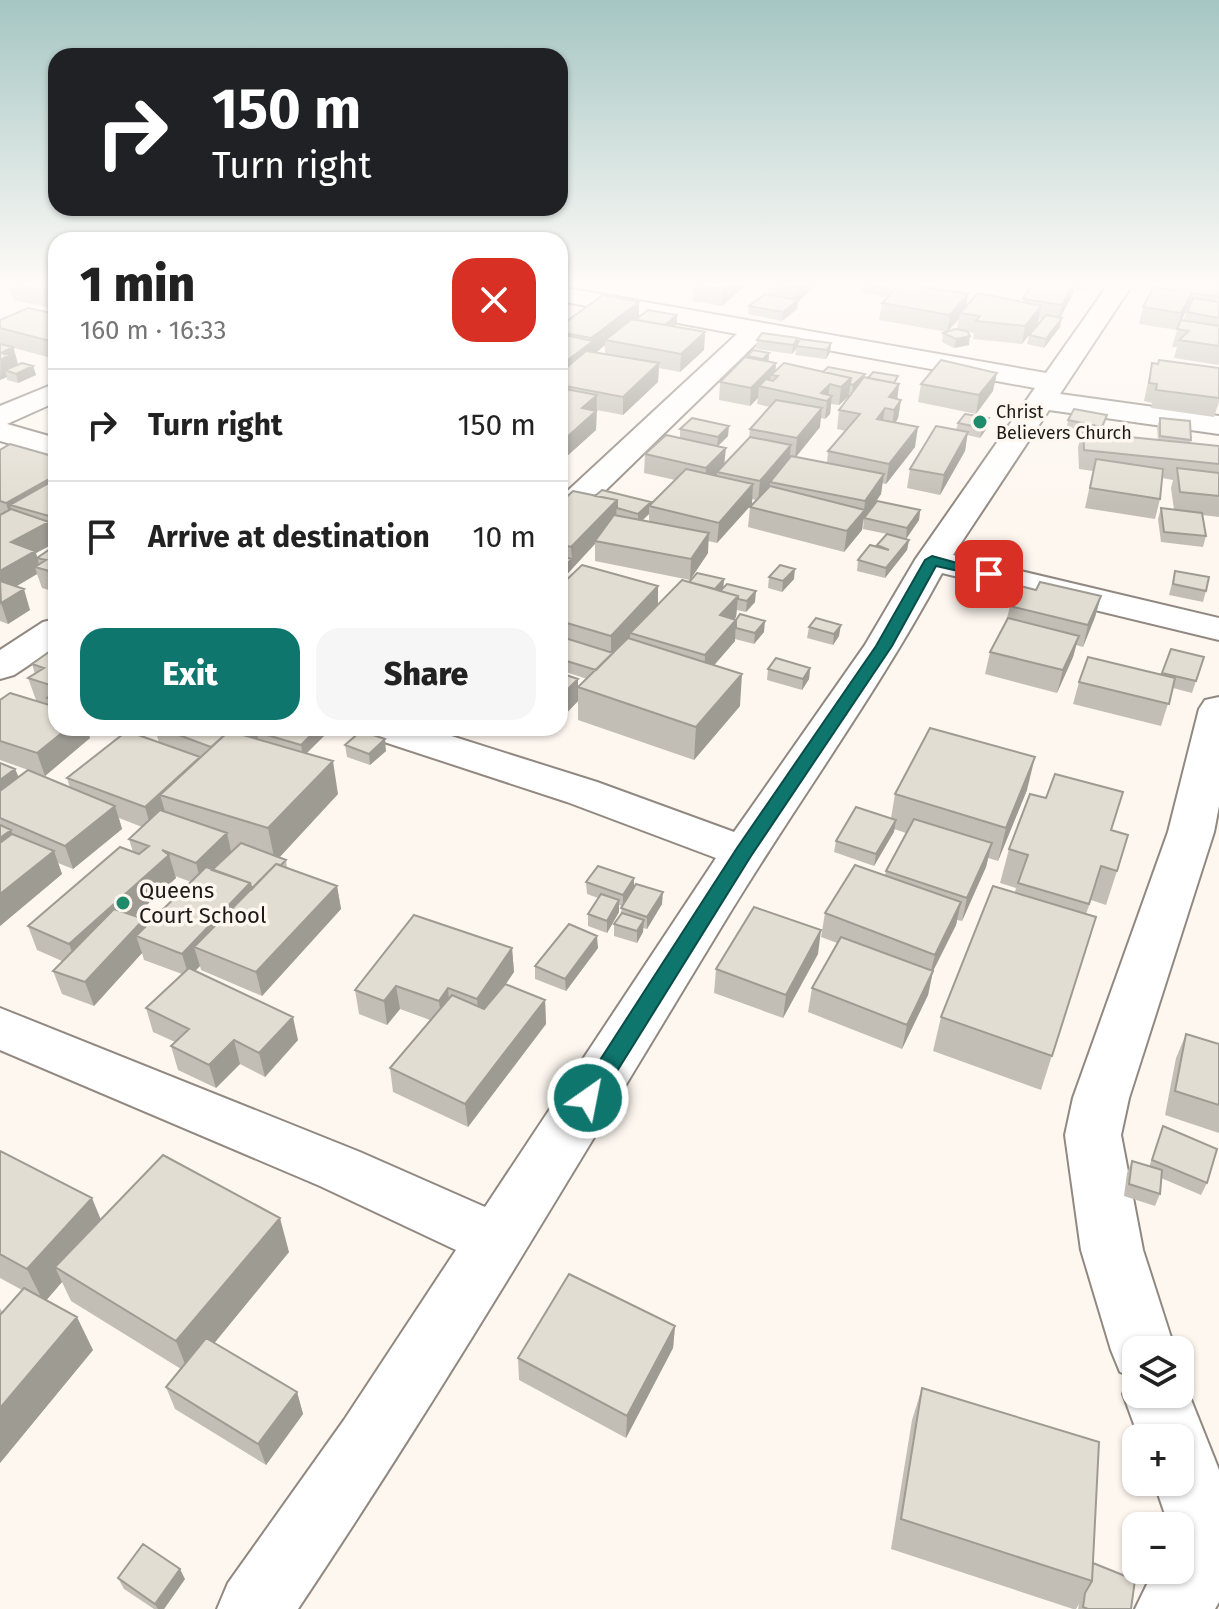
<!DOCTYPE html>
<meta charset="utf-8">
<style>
body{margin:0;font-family:"Fira Sans",sans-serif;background:#f6f6f6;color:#222;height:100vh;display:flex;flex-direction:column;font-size:30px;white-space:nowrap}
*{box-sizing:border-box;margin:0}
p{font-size:26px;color:#767676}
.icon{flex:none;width:44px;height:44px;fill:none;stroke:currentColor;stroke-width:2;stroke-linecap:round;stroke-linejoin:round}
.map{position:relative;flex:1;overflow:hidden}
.side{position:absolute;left:48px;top:232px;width:520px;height:504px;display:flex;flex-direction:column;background:#fff;border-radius:24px;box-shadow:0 2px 6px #0004}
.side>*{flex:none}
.top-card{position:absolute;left:48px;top:48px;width:520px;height:168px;border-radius:24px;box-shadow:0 2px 6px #0004;background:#202124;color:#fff;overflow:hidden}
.tools{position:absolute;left:1122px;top:1336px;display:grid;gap:16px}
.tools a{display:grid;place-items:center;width:72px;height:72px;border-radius:16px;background:#fff;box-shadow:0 2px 6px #0004;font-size:40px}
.pin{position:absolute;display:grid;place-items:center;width:68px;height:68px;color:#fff;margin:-34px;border-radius:16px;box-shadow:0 4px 12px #0006}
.me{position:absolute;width:88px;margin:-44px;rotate:33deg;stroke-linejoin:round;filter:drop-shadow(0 0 6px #0008)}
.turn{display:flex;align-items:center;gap:28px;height:168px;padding:0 32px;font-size:36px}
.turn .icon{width:104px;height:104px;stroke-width:2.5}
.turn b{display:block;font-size:56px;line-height:68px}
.round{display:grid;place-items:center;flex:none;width:84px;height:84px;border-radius:24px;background:#f6f6f6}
.overview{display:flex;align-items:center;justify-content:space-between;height:136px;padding:0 32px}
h1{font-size:48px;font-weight:800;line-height:60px}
.button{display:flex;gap:16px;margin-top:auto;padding:16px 32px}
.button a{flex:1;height:92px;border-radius:24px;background:#0f766e;color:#fff;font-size:32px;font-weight:800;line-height:92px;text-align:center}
.button a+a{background:#f6f6f6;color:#222}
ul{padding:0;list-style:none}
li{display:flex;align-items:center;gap:24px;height:112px;padding:0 32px;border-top:2px solid #e0e0e0}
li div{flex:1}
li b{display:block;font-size:30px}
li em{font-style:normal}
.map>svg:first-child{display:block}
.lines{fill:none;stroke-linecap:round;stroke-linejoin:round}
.street-casing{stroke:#918981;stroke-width:4}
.street{fill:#fff;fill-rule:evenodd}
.wall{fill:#c2beb5;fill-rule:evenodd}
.shaded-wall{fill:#9e9b93}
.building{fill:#e2ddd2;stroke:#9e9b93;stroke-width:2}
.route{fill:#0f766e;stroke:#0a4d48;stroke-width:2}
.poi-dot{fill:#1e8c6a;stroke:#fef7f0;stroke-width:3}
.labels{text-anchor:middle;stroke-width:7;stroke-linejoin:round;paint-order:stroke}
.far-poi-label{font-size:18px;fill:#1d1a17;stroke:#fef7f0;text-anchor:start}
.poi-label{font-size:22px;fill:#1d1a17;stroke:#fef7f0;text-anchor:start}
</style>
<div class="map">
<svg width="1219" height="1609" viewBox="0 0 1219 1609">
<rect width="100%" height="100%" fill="#fef7f0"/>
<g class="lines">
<defs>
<path id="street" d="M1110,282H1134L1060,394L1219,416V434L1049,410L953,555L1219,618V640L942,573C878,692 798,801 728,916C587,1148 449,1383 298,1609H217L228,1583L344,1420L456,1250L320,1186L0,1050V1008L360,1152L485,1207L716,858L567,802L369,737L363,728H426L597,782L734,832L865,645L915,560L1035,388L762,338L572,523L560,526V498L737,334L560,301V287L1046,373Z
M56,383V402L7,424L56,438V457L0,441V406Z
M56,619V647L14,675L0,679V650L43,622Z
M1219,697V806L1214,832L1129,1098L1121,1135L1143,1250L1175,1350H1136V1394H1180V1372L1219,1470V1602L1215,1609H1135L1154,1570H1180V1526H1169L1154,1482H1180V1438H1139L1123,1394L1130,1376L1120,1372L1111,1350L1081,1250L1065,1135L1073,1098L1168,832L1199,709L1205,700Z"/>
</defs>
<use href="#street" class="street-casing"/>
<use href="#street" class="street"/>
</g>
<path class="wall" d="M56,282V313L48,310L47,307L13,300L9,284Z
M566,282H587L580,287L566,284Z
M697,282H749L722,306L693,301L694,284Z
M771,282H849L844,287L819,282L798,302L797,309L782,321L748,314L749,306L768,294L769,283Z
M865,282H918L914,285L968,294L966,305L1023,302L1033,282H1091L1085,290L1074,289L1073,294L1060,318V327L1044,348L1027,344L1029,335L1042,319H1039L1038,323L1022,344L973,339L974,333L967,332L969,345L954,348L942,342L943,333L947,332L879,320L882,303L887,297L861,292L862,284ZM959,319L957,329L948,331Z
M1219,282V365L1174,358L1177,347H1172L1177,330L1139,324L1143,307L1176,291ZM1187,309L1184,320H1182Z
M639,302V317L677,315V324L674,327L705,332L704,350L680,372L659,368L658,382L623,415L597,410L596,430L566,457L560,456V326ZM605,345V354L596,352Z
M56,314L55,359L14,348L18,364L33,366L36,375L18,383L7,380V377L0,380V320Z
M798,338V343H831L830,352L826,359L795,355L796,349L792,354L756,349L757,340Z
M769,353V362L776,363L775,371L823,372L899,384L897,399L901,400L898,418L895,423L915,447L886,484L882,483L881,494L871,509L920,510L919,520L906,539L909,540L907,550L885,578L857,571L858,560L877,547L887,534L863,529L864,520L862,530L844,552L748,527L750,507L756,500L752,499V504L717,543L708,541V553L690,580L595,561V543L560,582V503L595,496L651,504L675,480L644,473L645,454L680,438V429L728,436L718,446L725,464L749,437L750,429L770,407L757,404L758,398L750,406L719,400L720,382L747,358V356ZM849,393L851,394L839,410L837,429L846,431L828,451L827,463L796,457L820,427V418L825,419L830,414L831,404L839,405L849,396ZM649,514V522L642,521Z
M1152,363L1219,368V402L1214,417L1151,408L1152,403L1144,401Z
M921,384L993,391L976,414L918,402Z
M1160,418L1191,440L1190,444L1219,446V517L1202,515L1206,536L1203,547L1161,542L1158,519L1161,508L1174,510L1171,488L1173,480L1162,478L1160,499L1155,519L1085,508L1093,471L1079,469L1078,447L1082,433L1066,430L1068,420L1105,425L1101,434L1158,440L1157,427Z
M958,423L987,428L980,438L967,435L965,451L940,495L907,488L910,469L956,430Z
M0,450L56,457V537L53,536L55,543L36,553L37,557L56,545V592L42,588L37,574L17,586L30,610L8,624L0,621Z
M1175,571L1206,591L1203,602L1169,595Z
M769,577L794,579L782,592L768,588Z
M724,579L723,588L755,602L746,612L737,610L736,617L734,619L764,632L754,644L735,639V641L714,665L740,706L694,760L578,720V701L560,720L578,687L587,679L560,670V586L658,605L689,582Z
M986,579L984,590L977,601L962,597L964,586Z
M1036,590L1101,596L1095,617L1083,647L1076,645L1073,657L1057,693L985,674L990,652L1006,622L1010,606Z
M809,627L839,636L833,645L807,638Z
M1171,649L1204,657L1192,693L1173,688L1161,726L1073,704L1079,682L1161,675Z
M56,650V728H106L97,735L88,732L90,738L45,776L0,760V700H36L28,678L35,674L32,664Z
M810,668L809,679L802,690L767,680L768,669Z
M155,728H323L324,736L306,753L338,794L279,858L286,860L287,868L337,886L341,909L262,996L201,970L200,966L195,971L298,1040L265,1077L240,1064L216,1088L178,1070L171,1046L175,1042L153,1032L146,1008L182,974L144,960L142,953L94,1006L62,994L53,971L62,961L37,950L28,926L133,852L129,839L142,827L119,818L122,829L73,869L58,863L62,874L0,926V763L15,769L19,777L70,788L67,778L159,743ZM175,876L191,882L146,926L135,916L176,878Z
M523,728H552L545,735Z
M345,745L386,751L370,765L347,757Z
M1027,790L998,861L988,858L986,867L962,921L957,920L956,925L933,971L928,995L902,1049L808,1012L812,988L837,943L821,937L825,913L885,875L886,871L906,833L894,829L874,866L834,852L836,841L891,818L895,794Z
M1111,830L1117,871L1106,905L1091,900L1086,914L1096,917L1041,1090L933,1051L941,1017L1015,892L1016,888L1000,883L1009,849Z
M586,882L634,888L662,904L647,929L643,928V932L637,943L614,936V924L621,914L622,906L619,905V912L607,933L588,926V914L598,898L587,894Z
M512,948L514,972L506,984L545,1000L546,1024L468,1127L393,1092L390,1068L430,1020L400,1009L387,1025L359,1014L355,990Z
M598,948L566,991L535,979V966Z
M818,954L783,1018L714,993L716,969Z
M1186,1034L1219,1044V1133L1165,1115L1176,1058Z
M1163,1126L1207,1183L1201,1195L1161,1178L1160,1194L1155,1206L1124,1196L1127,1173L1132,1161L1149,1167Z
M0,1151L101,1219L289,1252L214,1343L297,1392L303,1414L266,1465L175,1409L166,1387L181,1369L71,1301L62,1282L46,1300L93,1350L0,1463V1308L2,1312L22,1290L0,1278Z
M675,1326L673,1348L626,1438L519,1380L518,1358Z
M922,1388L1093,1563L1131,1609H1078L1079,1604L1076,1609H1073L891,1549L912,1420Z
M118,1578L185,1579L164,1609H154L124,1589Z"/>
<path class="shaded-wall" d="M579,282H587L580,287Z
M731,282H749L722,306L723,289Z
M803,282H819L798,302L797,309L782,321L783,312L795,303L796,288Z
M1074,282H1076L1073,294L1058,322L1062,305Z
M56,285V297L44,294L43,290Z
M1192,293L1187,309L1177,330L1181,313Z
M968,294L965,311L960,313L959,319L947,332L950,315Z
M639,302V319L605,340V345L562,383L561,365L591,342V338Z
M1041,306L1038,323L1022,344L1025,326Z
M677,315V324L660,338L661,329Z
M1062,318L1060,327L1044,348L1046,339Z
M705,332L704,350L680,372L681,354Z
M970,336L969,345L954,348L956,339Z
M56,338V358L55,359L50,341Z
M798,338L797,346H796V349L792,354L793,345Z
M831,343L830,352L826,359L827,350Z
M13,347L18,365L5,370L7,377L0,380L1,353Z
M769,353L768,362L762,368L763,359Z
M659,363L658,382L623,415V397Z
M776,363L775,376L771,375L770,386H759L758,398L750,406L751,388Z
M33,366L36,375L18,383L16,374Z
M997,373L993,391L976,414L979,395Z
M865,374L863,384L852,394L853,385Z
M851,378L849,396L839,405L841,387Z
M830,384L828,399L832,396L830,414L825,419L827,401L821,393Z
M899,384L897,402L889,397Z
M597,395L596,430L566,457V438L582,408Z
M901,400L898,418L892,429L894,410Z
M822,408L820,427L795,458L797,438Z
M885,408L882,427L877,419Z
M989,418L987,428L980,438L982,428Z
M729,426L728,436L717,447L718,437Z
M918,427L915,447L886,484L889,464Z
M968,432L965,451L940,495L944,475Z
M791,445L789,465L770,482V488L758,501L760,481Z
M726,448L724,467L717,472V475L705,488L706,468Z
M884,474L881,494L863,520L862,530L844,552L847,531L864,511L865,501Z
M56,475V498L10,505L15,522L12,523L6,503Z
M753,484L752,504L717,543L719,523Z
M617,500L616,521L595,541V544L560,582V571L572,559L571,547Z
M651,502V506H649V514L638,524V514Z
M920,510L919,520L906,539L907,528Z
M49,522L55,543L36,553L40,568L35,567L37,574L3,594L0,584V571L11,542Z
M709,533L708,553L690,580L691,559Z
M909,540L907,550L885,578L886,568Z
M795,569L794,579L782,592L783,581Z
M724,579L723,590L711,594Z
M986,579L984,590L977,601L979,590Z
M658,586V607L630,633V637L611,657V636Z
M24,589L30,610L8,624L1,603Z
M756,591L755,602L746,612L747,601Z
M738,596L736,617L719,637L720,615Z
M1101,596L1095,617L1083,647L1088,625Z
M736,620L735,641L704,677L705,655Z
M765,621L764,632L754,644L755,633Z
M841,625L839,636L833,645L834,634Z
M1079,636L1073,657L1057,693L1063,670Z
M810,668L809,679L802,690L803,679Z
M742,674L740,706L694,760L696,727Z
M578,679V701L560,720V697Z
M68,728H87L90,738L45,776L37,753Z
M95,728H106L97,735Z
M239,728H265L257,732L258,739L214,748Z
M318,728H323L324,736L303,757L301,745Z
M544,728H552L545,735Z
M385,739L386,751L370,765L369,754Z
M1035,757L1027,790L998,861L1006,828Z
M333,761L338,794L275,862L268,828Z
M15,769L24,792L0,810V780Z
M160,795L167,818L152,831L145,807Z
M115,806L122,829L73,869L65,846Z
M896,820L894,832L874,866L876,854Z
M11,830L20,853L0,868V838Z
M227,833L232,856L202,886L196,863Z
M992,843L986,867L962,921L967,898Z
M54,851L62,874L0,926V894Z
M169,855L176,878L78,968L69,944Z
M634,878V890L623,907V895Z
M250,883L256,907L194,947L200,966L189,977L182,954Z
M337,886L341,909L262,996L256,972Z
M663,892L662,904L647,929V917Z
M619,900V912L607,933V921Z
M961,902L956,925L933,971L928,995L902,1049L907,1025L929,978L935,955Z
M144,919L151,942L136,936L142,953L94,1006L85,982Z
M644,920L643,932L637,943V931Z
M821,930L818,954L783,1018L786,995Z
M597,936L598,948L566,991L565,979Z
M512,948L514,972L479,1022L477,999Z
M396,986L400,1009L387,1025L384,1001Z
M448,988L450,1012L442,1024L439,1001Z
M545,1000L546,1024L468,1127L465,1104Z
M293,1017L298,1040L265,1077L259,1053Z
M234,1040L240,1064L216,1088L209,1065Z
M92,1198L106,1232L55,1267L62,1282L44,1303L27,1269Z
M280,1218L289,1252L189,1374L176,1341Z
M77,1317L93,1350L0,1463V1408Z
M675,1326L673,1348L626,1438L627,1416Z
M297,1392L303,1414L266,1465L258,1444Z
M180,1569L185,1579L164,1609H158L155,1604Z"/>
<path class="building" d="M13,282H56V285L43,290L9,284Z
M697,282H731L723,289L694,284Z
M771,282H803L796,288L769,283Z
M865,282H905L901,283L894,290L862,284Z
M1033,282H1074L1062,305L1023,299Z
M1180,282H1219V294L1218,297L1192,293L1181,313L1143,307L1154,287L1176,291Z
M901,283L968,294L950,315L882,303Z
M56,289V297L44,293Z
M978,293L1041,306L1025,326L976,321L980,316L960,313Z
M765,294L798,300L783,312L749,306Z
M603,295L639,302L591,338L560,332V326Z
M1193,298L1219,302V318L1187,312Z
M28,308L56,314V338L50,341L0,328V320Z
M648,310L677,315L665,325L635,320Z
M1046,315L1062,318L1046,339L1029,335Z
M632,319L705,332L681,354L605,340Z
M1181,320L1219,326V346L1179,340L1189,331L1177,329Z
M955,329L967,331L970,336L956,339L943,333Z
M762,333L798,338L793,345L757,340Z
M560,334L593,341L561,365L560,364Z
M800,339L831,343L827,350L796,346Z
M0,344L13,347L1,353L10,355L0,360Z
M753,350L769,353L763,359L747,356Z
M586,351L659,363L623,397L560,385V373Z
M745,357L776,363L751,388L720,382Z
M941,360L997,373L979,395L921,384Z
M1159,360L1219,368V398L1156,390L1157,384L1149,383L1152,363L1158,364Z
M22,363L33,366L16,374L5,370Z
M784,363L851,378L841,387L830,384L821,393L832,396L827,401L759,386L766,379L773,381L778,376L771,375Z
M828,367L865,374L853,385L850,384L851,378L823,372Z
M873,372L898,376L894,383L868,378Z
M864,377L899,384L889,397L901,400L894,410L885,408L877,419L918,427L889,464L828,451L860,414L839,410Z
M560,388L597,395L582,408L596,411L566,438L560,437Z
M776,400L822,408L797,438L750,429Z
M1074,409L1107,415L1102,427L1068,420Z
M965,414L989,418L982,428L958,423Z
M692,418L729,426L718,437L680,429Z
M1160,418L1190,421L1191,440L1160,436Z
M936,426L968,432L944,475L910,469Z
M1083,428L1100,430V434L1219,446V464L1084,450Z
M666,435L726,448L706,468L645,454Z
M750,437L791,445L760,481L717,472Z
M10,444L56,457V475L6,503L0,501V450Z
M791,456L884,474L865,501L770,482Z
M1096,459L1163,469L1160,499L1090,488Z
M1177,468L1219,473V496L1180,492Z
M686,469L753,484L719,523L649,506Z
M56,479V518L10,505Z
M770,486L865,510L847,531L750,507Z
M602,490L651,502L638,514L617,508V500L595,496Z
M573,491L617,500L571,547L560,544V503Z
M877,501L920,510L907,528L864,518Z
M1161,508L1202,513L1206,536L1164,532Z
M11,509L49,522L11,542L35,551L0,571V515Z
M614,515L709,533L691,559L595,541Z
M887,534L909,540L886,568L858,560L870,545L889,550L877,545Z
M56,545V573L35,567L46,560L37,558Z
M560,556L572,559L560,571Z
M582,565L658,586L611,636L560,621V586Z
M780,565L795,569L783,581L769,577Z
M1175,571L1209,577L1206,591L1173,584Z
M697,573L724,579L715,589L689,582Z
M971,575L986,579L979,590L964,586Z
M682,580L738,596L720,615L736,620L705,655L630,633Z
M0,581L24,589L1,603Z
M1040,582L1101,596L1088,625L1010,606L1020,586L1036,590Z
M727,584L756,591L747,601L738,599V596L720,591Z
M740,614L765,621L755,633L736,628V620Z
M816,618L841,625L834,634L809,627Z
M1008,618L1079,636L1063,670L990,652Z
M565,638L613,653L596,670L560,659V642Z
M628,638L742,674L696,727L578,687Z
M53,649L56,650V687L28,678L44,668L32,664Z
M1171,649L1204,657L1196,681L1162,673Z
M1088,657L1175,678L1169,704L1079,682Z
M776,658L810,668L803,679L768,669Z
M560,673L578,679L560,697Z
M56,691V701L47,698Z
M10,693L56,707V728H68L37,753L0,741V700Z
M160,728H239L234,732L229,731L211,747Z
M261,728H318L301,745L257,732Z
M930,728L1035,757L1006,828L895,794Z
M127,731L200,757L145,807L67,778Z
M229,731L333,761L268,828L160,795Z
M361,731L385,739L369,754L345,745Z
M0,763L15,769L0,780Z
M28,770L115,806L65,846L0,818V791Z
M1055,774L1123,792L1111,830L1128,835L1117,871L1101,866L1089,904L1018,883L1028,855L1009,849L1030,794L1046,798Z
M856,807L896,820L876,854L836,841Z
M160,810L227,833L196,863L162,850L169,855L69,944L28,926L120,847L139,854L149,846L129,839Z
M914,819L992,843L967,898L886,871Z
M0,825L11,830L0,838Z
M12,834L54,851L0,894V843Z
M241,843L286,860L281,865L276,864L252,889L250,883L212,870Z
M276,864L337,886L256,972L194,947Z
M855,865L961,902L935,955L825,913Z
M598,866L634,878L623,895L586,882Z
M206,867L250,883L182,954L136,936Z
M636,884L663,892L647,917L621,908Z
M993,886L1096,917L1052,1056L941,1017Z
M601,894L619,900L607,921L588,914Z
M754,907L821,930L786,995L716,969Z
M114,909L144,919L85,982L53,971Z
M622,913L644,920L637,931L614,924Z
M414,915L512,948L477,999L448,988L439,1001L396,986L384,1001L355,990Z
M569,924L597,936L565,979L535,966Z
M841,937L933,971L907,1025L812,988Z
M189,968L293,1017L259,1053L234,1040L209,1065L171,1046L189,1029L146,1008Z
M505,984L545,1000L465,1104L390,1068L452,995L484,1009Z
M1186,1034L1219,1044V1105L1175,1091Z
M1163,1126L1217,1149L1207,1183L1152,1160Z
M0,1151L92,1198L27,1269L0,1254Z
M163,1155L280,1218L176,1341L55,1267Z
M1132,1161L1162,1170L1160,1194L1129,1184Z
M569,1274L675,1326L627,1416L518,1358Z
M24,1288L77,1317L0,1408V1315Z
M206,1338L297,1392L258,1444L166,1387Z
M922,1388L1099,1442L1092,1581L901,1519Z
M143,1544L180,1569L155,1604L118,1578Z
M1093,1563L1135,1580L1131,1609H1088L1083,1607L1085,1593L1092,1581Z"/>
<linearGradient id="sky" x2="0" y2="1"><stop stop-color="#a5c6c3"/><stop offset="0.56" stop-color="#fffbf8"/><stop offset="1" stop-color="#fffbf8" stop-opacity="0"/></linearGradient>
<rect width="1219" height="507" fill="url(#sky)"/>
<path class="route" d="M932,556L997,574L989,578L936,566L892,646L751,856L596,1105L588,1107L580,1105L576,1098L580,1091L737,848L876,646L925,560Z"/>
<g class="poi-dot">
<circle cx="980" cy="422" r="8"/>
<circle cx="123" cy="903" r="8"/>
</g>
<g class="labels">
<g class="far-poi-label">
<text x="996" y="418">Christ<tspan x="996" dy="21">Believers Church</tspan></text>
</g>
<g class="poi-label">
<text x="139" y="898">Queens<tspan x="139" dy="25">Court School</tspan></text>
</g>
</g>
</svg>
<div class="tools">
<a><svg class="icon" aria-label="layers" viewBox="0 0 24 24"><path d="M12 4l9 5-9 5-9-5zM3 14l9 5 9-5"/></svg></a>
<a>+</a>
<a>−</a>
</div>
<div class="pin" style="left:989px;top:574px;background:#d93025"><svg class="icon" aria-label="arrive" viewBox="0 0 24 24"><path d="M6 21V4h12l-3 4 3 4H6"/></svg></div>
<svg class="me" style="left:588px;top:1098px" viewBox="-20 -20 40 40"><circle r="17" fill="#0f766e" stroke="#fff" stroke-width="3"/><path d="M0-11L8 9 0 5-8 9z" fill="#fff"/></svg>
<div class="top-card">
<div class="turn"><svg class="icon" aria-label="right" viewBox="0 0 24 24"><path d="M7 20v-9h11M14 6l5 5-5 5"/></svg><div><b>150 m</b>Turn right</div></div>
</div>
<section class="side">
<div class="overview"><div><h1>1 min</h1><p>160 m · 16:33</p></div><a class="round" style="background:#d93025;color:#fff"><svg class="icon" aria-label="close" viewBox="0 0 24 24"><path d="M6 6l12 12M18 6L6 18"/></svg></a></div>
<ul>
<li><svg class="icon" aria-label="right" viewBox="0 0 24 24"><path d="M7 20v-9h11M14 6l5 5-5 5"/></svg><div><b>Turn right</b></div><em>150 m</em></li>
<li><svg class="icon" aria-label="arrive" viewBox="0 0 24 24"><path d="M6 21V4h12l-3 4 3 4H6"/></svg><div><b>Arrive at destination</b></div><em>10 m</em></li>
</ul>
<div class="button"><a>Exit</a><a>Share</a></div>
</section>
</div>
